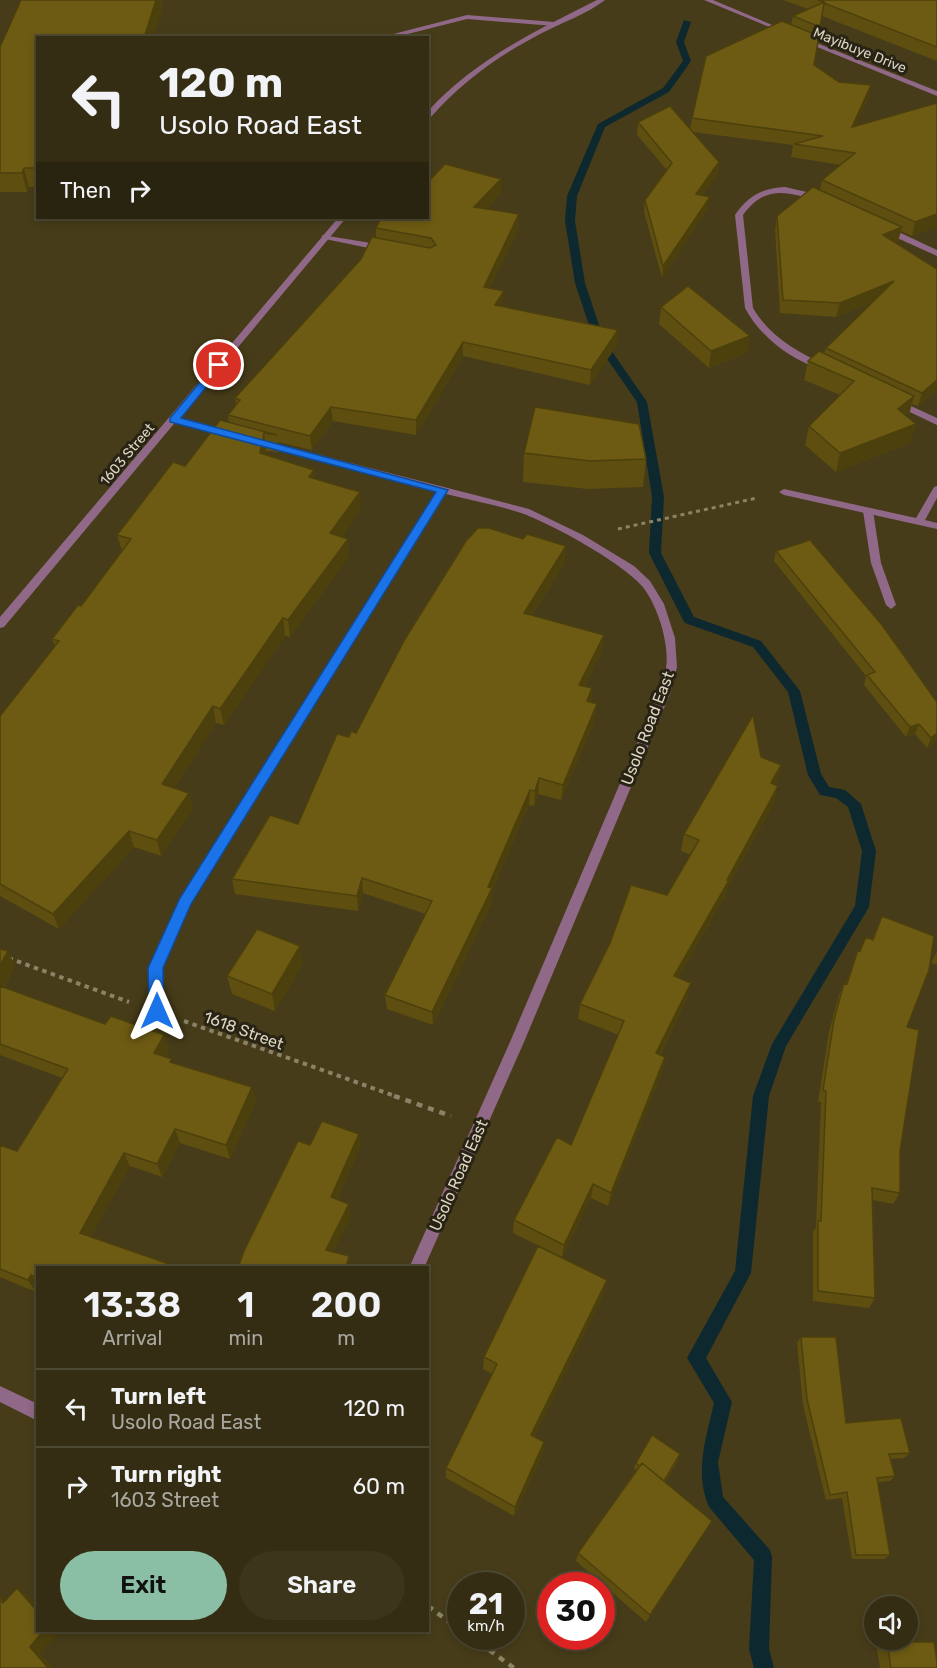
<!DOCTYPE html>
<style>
body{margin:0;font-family:Rubik,sans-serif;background:#3c351c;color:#f1f3f6;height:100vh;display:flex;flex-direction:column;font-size:22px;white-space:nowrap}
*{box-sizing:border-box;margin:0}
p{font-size:20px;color:#a9a8a0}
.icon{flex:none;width:33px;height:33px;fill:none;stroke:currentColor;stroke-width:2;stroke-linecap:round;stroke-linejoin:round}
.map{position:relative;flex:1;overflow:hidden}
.side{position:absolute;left:36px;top:1266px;width:393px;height:366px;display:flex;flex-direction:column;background:#342d13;border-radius:0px;box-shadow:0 3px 9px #0003,0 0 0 2px #4e4933}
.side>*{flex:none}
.guide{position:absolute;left:36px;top:36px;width:393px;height:183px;border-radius:0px;box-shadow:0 3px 9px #0003,0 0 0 2px #4e4933;background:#342d13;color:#f1f3f6;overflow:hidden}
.tools{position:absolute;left:864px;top:1596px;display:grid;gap:12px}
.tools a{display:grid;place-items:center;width:54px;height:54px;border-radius:50%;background:#342d13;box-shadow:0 3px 9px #0003,0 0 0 2px #4e4933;font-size:30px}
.speed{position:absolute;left:447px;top:1572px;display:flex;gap:12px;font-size:30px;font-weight:700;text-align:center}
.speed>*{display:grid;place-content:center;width:78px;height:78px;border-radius:50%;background:#342d13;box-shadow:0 3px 9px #0003,0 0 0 2px #4e4933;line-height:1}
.speed small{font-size:15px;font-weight:400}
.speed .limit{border:9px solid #d22;background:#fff;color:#111}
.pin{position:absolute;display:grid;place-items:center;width:51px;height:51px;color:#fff;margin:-26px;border:3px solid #fff;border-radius:50%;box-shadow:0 2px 6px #0007}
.me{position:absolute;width:66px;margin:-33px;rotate:0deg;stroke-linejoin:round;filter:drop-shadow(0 0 4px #0008)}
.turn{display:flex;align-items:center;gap:21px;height:126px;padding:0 24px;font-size:27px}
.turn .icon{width:78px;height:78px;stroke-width:2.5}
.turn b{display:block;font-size:42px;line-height:51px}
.then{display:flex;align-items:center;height:57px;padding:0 24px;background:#0003;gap:12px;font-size:22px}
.eta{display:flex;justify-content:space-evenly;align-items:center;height:102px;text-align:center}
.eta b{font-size:36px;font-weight:600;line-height:42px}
.cta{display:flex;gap:12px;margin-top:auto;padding:12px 24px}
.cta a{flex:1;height:69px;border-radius:36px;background:#8abfa5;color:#111;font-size:24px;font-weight:600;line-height:69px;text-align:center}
.cta a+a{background:#3c351c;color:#f1f3f6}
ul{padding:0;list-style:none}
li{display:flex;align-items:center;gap:18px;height:78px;padding:0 24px;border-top:2px solid #4e4933}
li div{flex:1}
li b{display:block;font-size:22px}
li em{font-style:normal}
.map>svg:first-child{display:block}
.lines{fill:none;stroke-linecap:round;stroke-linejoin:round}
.stream{fill:#0d292f;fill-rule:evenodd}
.path-far2{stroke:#8b8368;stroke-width:3;stroke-dasharray:4 4;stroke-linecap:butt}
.path-far1{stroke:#8b8368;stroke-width:4;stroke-dasharray:4.5 4.5;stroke-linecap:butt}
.path{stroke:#8b8368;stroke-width:4.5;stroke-dasharray:6 6;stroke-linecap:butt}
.service{fill:#906888;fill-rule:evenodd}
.minor{fill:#906888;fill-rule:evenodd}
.tertiary{fill:#906888;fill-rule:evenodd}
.wall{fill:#5e4e10}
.shaded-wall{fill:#4c400d}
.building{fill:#6d5b13;stroke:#4c400d;stroke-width:1.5}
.route{fill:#1a73e8;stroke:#114b97;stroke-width:1.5}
.labels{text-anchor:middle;stroke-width:6;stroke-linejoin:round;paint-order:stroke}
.far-street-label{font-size:14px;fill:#dbd5c2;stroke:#282314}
.street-label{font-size:16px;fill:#dbd5c2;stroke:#282314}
</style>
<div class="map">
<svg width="937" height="1668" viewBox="0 0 937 1668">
<rect width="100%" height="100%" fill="#463c19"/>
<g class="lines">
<path class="stream" d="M684,20L691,22L684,42L691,61L669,92L605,127L577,196L575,221L585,283L604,340L647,402L664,497L661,553L694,617L761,641L800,691L821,774L829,787L845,790L861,804L876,851L869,907L786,1046L769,1096L751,1273L706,1358L732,1402L718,1462L723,1497L770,1550L772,1557L769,1649L774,1668H754L749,1649L754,1560L709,1507C694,1472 706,1439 714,1403L687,1358L735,1271L753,1096L772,1044L855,906L862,851L848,807L836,798L820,795L808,775L788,692L753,647L685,623L683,620L649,553L652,497L637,402L594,340L575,283L565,221L567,196L598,124L663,88L683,61L676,42Z"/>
<path class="path-far2" d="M618,529L757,498"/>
<path class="path-far1" d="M0,955L129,1002
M184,1021L398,1097"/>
<path class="path" d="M394,1096L451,1116
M428,1606L460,1630
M470,1636L514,1668"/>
<path class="service" d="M467,15L554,22L557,24L554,26L467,19L392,38H378Z
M322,235L383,245L387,248L383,251L325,239H322Z
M868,508L873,511L881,563L896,605L891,609L886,605L871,563L863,511Z"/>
<path class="minor" d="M785,187L811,193L823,199L819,201C787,192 766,184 743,215L753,308C770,337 796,351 825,365L827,367L822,370C790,359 761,338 745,308L735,215C748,196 762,188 785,187Z
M884,228H890L937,250V256L884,232Z
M898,400L937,418V425L895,405L893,403Z
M174,417L231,432L233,434L228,437L171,422V418Z
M265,441L529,509L583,535L634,566L650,581L664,604L675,638L677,667L670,694L524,1042L424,1268H409L510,1042L658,694C661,686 665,676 666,668C670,644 657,604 642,586C621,562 552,524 521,513C497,505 470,500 446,494L190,904L162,968L164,1011L162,1015L157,1017L152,1015L150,1011V968L181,898L437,492L262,446L260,444Z
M937,486V498L925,520L937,523V529L784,495L779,492L784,489L916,518L934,487Z
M0,1386L38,1404V1421L0,1402Z"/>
<path class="tertiary" d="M597,0H605C587,14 561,23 540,34C498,56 462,82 431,117H428V111C475,60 535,31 597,0Z
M704,0H713L789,32L784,33Z
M800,38H804L937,91V96L800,40Z
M338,218H346L4,627L0,628V617Z"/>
</g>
<path class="wall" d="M21,0H161L163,8L38,38V187H29L27,192H0V47Z
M783,0H937V61L822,16L814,65L839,82L871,85L868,98L855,126L937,103V227L912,236L901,231L898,241L895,242L937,269V390L918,406L912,404L909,414L906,416L916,424L910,443L836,472L805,445L809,426L840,395L804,380L808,361L824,354L826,348L873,302L836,317L780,313L775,230L777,216L820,190L822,180L841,165L791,157L793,145L693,132L719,162L718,174L703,195L708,209L662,278L644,212L645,200L667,170L637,135L638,122L690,129L692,118L791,25L793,16L808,9Z
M501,179V193L486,209L519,214V228L490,288L503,305L502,307L617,345L590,385L463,356L416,435L333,421L312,450L278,442L279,452L266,451L265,455L314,470L315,478L361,509L342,537L348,539L349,556L290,637L285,636L224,725L216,723L174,788L193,809L161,856L134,847L59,929L0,896V716L55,646L52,639L81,606L122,551L117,535L185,466L229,423L228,415L236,404L235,398L361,259L376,238V228Z
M661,307L750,336L747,353L709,368L659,324Z
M524,453L646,459L643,487L588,489L523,482Z
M776,551L937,740L927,748L915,734L906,737L864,685L866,676L774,561Z
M565,562L532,615L602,651L585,686L592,688L591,703L595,720L561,800L538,794L534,806L529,805L492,891V903L433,1025L387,1009L385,995L426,914L363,893L358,911L235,894L232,879L298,824L349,737L356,733Z
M761,757L781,765L777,782L775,785L774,803L727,888L725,896L678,978L691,983L687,998L660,1055L665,1057L662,1072L608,1206L591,1198L562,1257L513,1233L514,1220L571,1145L619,1035L578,1019L580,1004L667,895L691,855L681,851L684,834Z
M882,916L907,1027L900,1151V1193L893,1204L873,1200L875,1298L869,1308L813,1301V1232L816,1227L821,1102H818L829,1032L839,995L844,983H846L858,950L860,951L872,940Z
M0,949L8,951L15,966L4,987L105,1024L164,1035L169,1049L165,1057L173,1063L256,1101L230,1159L180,1143L162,1177L130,1166L91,1237L38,1268V1289L36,1292L0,1277V1145L17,1151L62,1078L0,1055Z
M937,951V965L931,963Z
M303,963L275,1011L232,994L227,976Z
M604,1293L534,1437L543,1453L514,1516L446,1478V1468L492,1374L483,1369L484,1357Z
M801,1337L846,1423L910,1453L904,1458L891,1459L895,1476L890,1481L878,1482L890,1555L884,1559H852L842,1498L826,1500L803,1405L797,1343Z
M678,1460L665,1482L712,1521L646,1622L576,1561L578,1553L636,1470L634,1468L636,1463Z
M887,1642L937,1668H880L877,1649Z"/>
<path class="shaded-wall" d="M156,0H161L163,8L153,38H144Z
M871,85L868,98L849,141L852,127Z
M719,162L718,174L695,206L696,194Z
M24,168L29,187L27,192L22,173Z
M501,179V193L474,221V207Z
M710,197L708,209L662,278L663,266Z
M519,214V228L484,301V287Z
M937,214V227L912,236L915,222Z
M902,227L898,241L879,248L883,235Z
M894,281L891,295L836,317L840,303Z
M504,291L503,305L495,319V305Z
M618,330L617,345L590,385L591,370Z
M750,336L747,353L709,368L711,351Z
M463,342V356L416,435V420Z
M937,380V390L918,406L922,393Z
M914,396L909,414L892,428L898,409Z
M331,407L333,421L312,450L310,436Z
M916,424L910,443L836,472L840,453Z
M264,433L266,451L262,470L260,453Z
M314,470L316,488L309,477Z
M360,492L361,509L332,551L330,533Z
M348,539L349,556L290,637L288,620Z
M566,546L565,562L523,629L524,613Z
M283,618L285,636L224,725L220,709Z
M604,635L602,651L578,701L579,685Z
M592,688L591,704L587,701Z
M597,704L595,720L561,800L563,785Z
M213,706L216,723L167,801L162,784Z
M919,724L915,734L906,737L910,727Z
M937,733V740L927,748L931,738Z
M781,765L777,782L766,800L771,783Z
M539,778L538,794L534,806L535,791Z
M778,786L774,803L727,888L725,896L671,991L674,976Z
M530,790L529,805L492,891V903L433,1025L432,1012Z
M189,793L193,809L161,856L157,840Z
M129,831L134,847L59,929L53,914Z
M362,878L363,893L358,911L357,896Z
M300,946L303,963L275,1011L272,994Z
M8,951L15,966L0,993V965Z
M691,983L687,998L653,1068L656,1053Z
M164,1035L169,1049L159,1067L154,1053Z
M665,1057L662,1072L608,1206L611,1193Z
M252,1087L256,1101L230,1159L226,1145Z
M175,1129L180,1143L162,1177L157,1164Z
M359,1134L361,1147L333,1210L331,1197Z
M124,1153L130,1166L87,1245L80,1233Z
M593,1184L591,1198L562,1257L564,1245Z
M349,1204L351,1217L328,1262L326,1250Z
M349,1256L351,1268H346Z
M31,1275L38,1285V1289L36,1292L28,1280Z
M607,1280L604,1293L530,1446L531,1435Z
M544,1442L543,1453L514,1516L515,1507Z
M17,1588L28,1596L38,1607V1612Z
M0,1595L14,1611L3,1603L0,1600Z
M44,1630H57L59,1633L40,1653L53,1668H48L30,1647Z"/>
<path class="building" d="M21,0H156L144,38H38V168H24L22,173H0V47Z
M818,0H937V47L824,3L820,27L793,16L824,2Z
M782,21L819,36L814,65L839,82L871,85L852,127L937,103V214L915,222L822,180L855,153L794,144L823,136L692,118L706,56Z
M670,106L719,162L696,194L710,197L663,266L645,200L672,163L638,122Z
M445,164L501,179L474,207L519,214L484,287L504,291L495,305L618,330L591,370L463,342L416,420L331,407L310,436L228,415L240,400L235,398L361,259L372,237L430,248L436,245L431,238L376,228L381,218H428V182Z
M813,187L902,227L883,235L937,269V380L922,393L826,348L894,281L840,303L783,300L777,216Z
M688,286L750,336L711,351L661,307Z
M819,351L914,396L898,409L916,424L840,453L809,426L854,381L808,361Z
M535,407L639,424L646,459L590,461L524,453Z
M220,420L277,435L264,433L260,453L314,470L309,477L360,492L330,533L348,539L288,620L283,618L220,709L213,706L162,784L189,793L157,840L129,831L53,914L0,884V716L59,641L52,639L78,605L81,606L131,539L117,535L173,462L185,466Z
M478,528H489L523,539L527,534L566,546L524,613L604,635L579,685L592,688L587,701L597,704L563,785L539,778L535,791L530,790L488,887L492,888L432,1012L385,995L432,901L362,878L357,896L232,879L270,815L298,824L337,734L349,737L351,731L356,733L405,639L466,541Z
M810,540L882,625L937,702V733L931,738L919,724L910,727L867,675L875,672L776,551Z
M753,715L761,757L781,765L771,783L778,786L727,880H729L674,976L691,983L656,1053L665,1057L611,1193L593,1184L564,1245L514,1220L557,1137L571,1145L624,1021L580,1004L610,943L631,885L667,895L699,840L684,834Z
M882,916L934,936L929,970L907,1027L919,1030L900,1151V1193L872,1188L875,1298L818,1291V1221H821L826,1091L823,1090L834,1020L844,983L847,984L858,950L860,951L866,937L873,940Z
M257,929L300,946L272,994L227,976Z
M0,949L8,951L0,965Z
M0,986L105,1024L111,1016L164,1035L154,1053L172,1059L170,1062L252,1087L226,1145L175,1129L157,1164L124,1153L80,1233L172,1265L171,1268H38V1278L31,1275L28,1280L0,1269V1145L17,1151L68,1069L0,1044Z
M322,1121L359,1134L331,1197L349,1204L326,1250L349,1256L346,1268H238L244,1251L298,1141L310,1145Z
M538,1246L607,1280L531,1435L544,1442L515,1507L446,1468L497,1364L484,1357Z
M801,1337H836L846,1423L901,1418L910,1453L889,1454L895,1476L877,1478L890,1555H856L847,1492L830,1495L807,1399Z
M652,1435L680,1454L664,1481L642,1463L640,1466L636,1463Z
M642,1463L712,1521L650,1615L578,1553Z
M17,1588L38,1612V1630H44L30,1647L48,1668H0V1600L3,1603Z
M887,1642H934L937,1662V1668H891Z"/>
<path class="route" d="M216,363L224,365L181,418L448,490L191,904L163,968L164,1011L157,1018L149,1011L148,968L180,898L436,492L170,422V418Z"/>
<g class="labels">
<g class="far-street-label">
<text transform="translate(860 50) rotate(22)" y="5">Mayibuye Drive</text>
<text transform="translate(127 454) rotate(-50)" y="5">1603 Street</text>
</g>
<g class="street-label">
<text transform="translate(647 728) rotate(-69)" y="6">Usolo Road East</text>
<text transform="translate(244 1030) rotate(20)" y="6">1618 Street</text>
<text transform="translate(458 1175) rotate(-66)" y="6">Usolo Road East</text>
</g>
</g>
</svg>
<div class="tools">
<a><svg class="icon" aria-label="sound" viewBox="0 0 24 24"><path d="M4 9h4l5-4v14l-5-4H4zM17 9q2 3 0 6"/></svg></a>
</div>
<div class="speed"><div>21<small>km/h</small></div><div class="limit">30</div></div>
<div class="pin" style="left:219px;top:365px;background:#d93025"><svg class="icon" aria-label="arrive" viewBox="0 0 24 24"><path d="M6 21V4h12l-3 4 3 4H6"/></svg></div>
<svg class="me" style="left:157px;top:1011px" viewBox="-20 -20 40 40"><path d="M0-17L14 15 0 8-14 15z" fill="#1a73e8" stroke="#fff" stroke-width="4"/></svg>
<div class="guide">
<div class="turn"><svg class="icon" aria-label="left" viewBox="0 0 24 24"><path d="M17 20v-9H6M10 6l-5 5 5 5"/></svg><div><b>120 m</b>Usolo Road East</div></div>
<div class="then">Then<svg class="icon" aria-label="right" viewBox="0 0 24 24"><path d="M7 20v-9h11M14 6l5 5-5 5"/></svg></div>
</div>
<section class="side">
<div class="eta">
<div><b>13:38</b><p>Arrival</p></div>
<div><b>1</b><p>min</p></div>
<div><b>200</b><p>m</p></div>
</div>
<ul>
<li><svg class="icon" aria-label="left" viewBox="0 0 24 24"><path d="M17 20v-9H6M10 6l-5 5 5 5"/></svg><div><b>Turn left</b><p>Usolo Road East</p></div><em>120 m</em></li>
<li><svg class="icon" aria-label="right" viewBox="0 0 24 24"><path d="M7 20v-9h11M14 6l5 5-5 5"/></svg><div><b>Turn right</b><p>1603 Street</p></div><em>60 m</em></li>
</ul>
<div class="cta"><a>Exit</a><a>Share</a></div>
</section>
</div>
